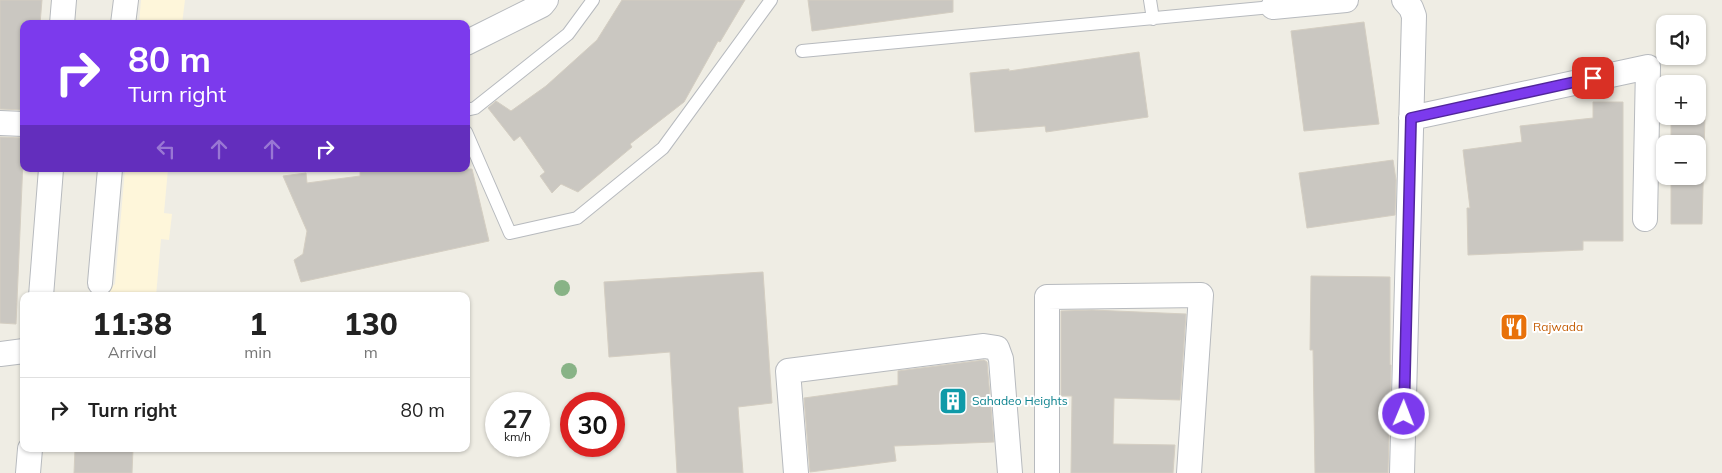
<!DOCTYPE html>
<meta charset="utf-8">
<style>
body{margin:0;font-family:Mulish,sans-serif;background:#f6f6f6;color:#222;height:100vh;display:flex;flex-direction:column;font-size:19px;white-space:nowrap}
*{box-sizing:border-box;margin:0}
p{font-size:16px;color:#767676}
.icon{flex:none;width:28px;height:28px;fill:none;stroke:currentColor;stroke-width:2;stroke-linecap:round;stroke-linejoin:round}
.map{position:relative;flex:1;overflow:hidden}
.panel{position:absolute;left:20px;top:292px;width:450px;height:160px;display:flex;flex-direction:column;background:#fff;border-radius:10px;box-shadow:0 1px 4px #0004}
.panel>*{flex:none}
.hud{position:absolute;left:20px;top:20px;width:450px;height:152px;border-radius:10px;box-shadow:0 1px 4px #0004;background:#7c3aed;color:#fff;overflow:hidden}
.tools{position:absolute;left:1656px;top:15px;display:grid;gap:10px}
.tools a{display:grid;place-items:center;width:50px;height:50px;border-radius:10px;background:#fff;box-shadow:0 1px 4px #0004;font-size:25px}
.speed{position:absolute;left:485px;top:392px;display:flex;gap:10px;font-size:25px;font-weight:700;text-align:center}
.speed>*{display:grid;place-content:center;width:65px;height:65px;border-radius:50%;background:#fff;box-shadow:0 1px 4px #0004;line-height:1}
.speed small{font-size:12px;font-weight:400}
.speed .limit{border:8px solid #d22;background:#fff;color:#111}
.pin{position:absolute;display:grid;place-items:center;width:42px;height:42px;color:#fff;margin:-21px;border-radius:10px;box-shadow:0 2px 8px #0006}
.me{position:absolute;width:55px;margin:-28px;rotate:1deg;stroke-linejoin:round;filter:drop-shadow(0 0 4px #0008)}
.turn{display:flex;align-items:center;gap:18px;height:105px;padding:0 25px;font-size:22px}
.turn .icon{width:65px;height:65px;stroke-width:2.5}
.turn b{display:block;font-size:35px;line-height:42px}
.lanes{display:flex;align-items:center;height:48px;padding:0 25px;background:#0003;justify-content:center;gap:25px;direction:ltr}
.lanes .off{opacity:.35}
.eta{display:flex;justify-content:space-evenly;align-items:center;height:85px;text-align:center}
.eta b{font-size:30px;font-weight:800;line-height:35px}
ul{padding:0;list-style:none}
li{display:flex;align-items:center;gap:15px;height:65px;padding:0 25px;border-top:1px solid #e0e0e0}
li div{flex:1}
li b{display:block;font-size:19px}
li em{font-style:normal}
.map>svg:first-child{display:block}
.commercial{fill:#fef6da}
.building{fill:#cac7c1;stroke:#d4cec2}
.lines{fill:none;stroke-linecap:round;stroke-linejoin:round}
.lane-casing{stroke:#b7babe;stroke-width:14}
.street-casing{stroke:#b7babe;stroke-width:26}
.lane{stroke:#fff;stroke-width:12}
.street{stroke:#fff;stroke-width:24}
.tree{fill:#88b386}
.route-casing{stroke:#51269a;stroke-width:12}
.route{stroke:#7c3aed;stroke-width:9}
.labels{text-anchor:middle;stroke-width:4;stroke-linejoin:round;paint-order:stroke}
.food-label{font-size:12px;fill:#c56008;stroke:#fff;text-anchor:start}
.culture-label{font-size:12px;fill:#0d838f;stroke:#fff;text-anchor:start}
</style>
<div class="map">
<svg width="1722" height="473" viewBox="0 0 1722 473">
<rect width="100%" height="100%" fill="#efede4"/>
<path class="commercial" d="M141,0H185L182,24H139Z
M125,169H168L164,213L172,214L169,240L161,239L156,296H101L115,284Z"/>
<path class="building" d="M0,0H42L40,24H24V110L0,109Z
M622,0H745L720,42L718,41L684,102L630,144L632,147L578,192L561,184L552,193L540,176L545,172L520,136L514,141L488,108L496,101L511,111L546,86L597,40Z
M808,0H953V12L812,31Z
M1364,22L1379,124L1304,131L1291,31Z
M1139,52L1148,117L1046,132L1045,126L975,132L970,73L1009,69V71Z
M1593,102H1623V241H1583V250L1468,255L1467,208H1470L1463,150L1522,142L1520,126L1593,118Z
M1671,116H1705L1702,224H1671V176H1698V144H1671Z
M0,137L24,138L16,324L0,323Z
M1393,160L1396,180L1395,215L1307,228L1299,173Z
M360,169H472L489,241L301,282L294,260L303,254L307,231L283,176L306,173L307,183L360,176Z
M763,272L772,403L738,407L743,473H677L670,352L609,357L604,282Z
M1311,276L1390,277V365H1391L1388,473H1315L1313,350H1310Z
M1092,310L1186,314L1180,400L1114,398L1113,444L1175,445L1173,473H1071L1072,396H1061V311Z
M984,360L987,362L994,442L894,446L896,461L810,472L804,398L898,385V371Z
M75,449H133L132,473H74Z"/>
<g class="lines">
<defs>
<path id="lane" d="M1150,0L1153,19
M802,51L1273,7
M466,110L475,108L568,34L593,0
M466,132L510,233L577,218L663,148L771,0"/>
<path id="street" d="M1273,7L1346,0
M62,24L64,0
M123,24L126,0
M466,43L542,5L546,0
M1411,118L1648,67L1645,219
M0,123L24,124
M100,283L110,169
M41,296L51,169
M0,354L24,351
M28,473L30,449
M796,473L788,371L984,346L997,348L1001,359L1010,473
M1047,473V297L1201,295L1189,473
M1402,473L1414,16L1411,8L1404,0"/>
</defs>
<use href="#lane" class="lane-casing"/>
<use href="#street" class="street-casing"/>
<use href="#lane" class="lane"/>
<use href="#street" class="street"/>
</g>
<g class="tree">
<circle cx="562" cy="288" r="8"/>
<circle cx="569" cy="371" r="8"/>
</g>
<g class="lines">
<defs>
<path id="route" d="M1404,414L1411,118L1593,78"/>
</defs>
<use href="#route" class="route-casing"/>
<use href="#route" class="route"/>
</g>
<defs>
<symbol id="restaurant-square" viewBox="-11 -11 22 22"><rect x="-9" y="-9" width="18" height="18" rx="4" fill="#e8710a" stroke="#fff"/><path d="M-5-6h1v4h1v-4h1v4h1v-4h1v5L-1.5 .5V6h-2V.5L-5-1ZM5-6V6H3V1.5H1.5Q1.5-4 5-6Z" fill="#fff"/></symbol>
<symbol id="building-square" viewBox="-11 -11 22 22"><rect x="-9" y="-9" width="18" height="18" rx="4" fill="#0f9aa8" stroke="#fff"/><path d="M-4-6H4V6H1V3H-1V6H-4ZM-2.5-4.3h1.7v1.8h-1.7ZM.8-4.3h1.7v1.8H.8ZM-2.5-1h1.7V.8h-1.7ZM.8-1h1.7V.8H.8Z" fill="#fff"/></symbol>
</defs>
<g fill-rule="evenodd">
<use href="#restaurant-square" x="1498" y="311" width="32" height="32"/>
<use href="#building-square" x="937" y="385" width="32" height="32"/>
</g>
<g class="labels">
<g class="food-label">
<text x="1533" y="331">Rajwada</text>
</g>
<g class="culture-label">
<text x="972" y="405">Sahadeo Heights</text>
</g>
</g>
</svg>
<div class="tools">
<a><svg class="icon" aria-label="sound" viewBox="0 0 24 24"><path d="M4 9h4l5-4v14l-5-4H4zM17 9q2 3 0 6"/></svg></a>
<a>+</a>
<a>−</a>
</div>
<div class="speed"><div>27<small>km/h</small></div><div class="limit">30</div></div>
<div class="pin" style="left:1593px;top:78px;background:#d93025"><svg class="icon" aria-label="arrive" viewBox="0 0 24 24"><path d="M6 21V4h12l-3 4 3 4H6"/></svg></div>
<svg class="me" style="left:1404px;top:414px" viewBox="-20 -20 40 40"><circle r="17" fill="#7c3aed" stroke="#fff" stroke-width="3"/><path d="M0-11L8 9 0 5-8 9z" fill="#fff"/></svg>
<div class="hud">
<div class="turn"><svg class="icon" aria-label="right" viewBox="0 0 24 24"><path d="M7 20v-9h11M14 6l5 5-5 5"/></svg><div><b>80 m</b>Turn right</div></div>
<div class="lanes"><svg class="icon off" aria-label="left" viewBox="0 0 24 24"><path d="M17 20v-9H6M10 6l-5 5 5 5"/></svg><svg class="icon off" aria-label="ahead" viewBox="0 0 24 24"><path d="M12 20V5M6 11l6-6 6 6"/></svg><svg class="icon off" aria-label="ahead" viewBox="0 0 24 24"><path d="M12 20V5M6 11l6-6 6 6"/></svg><svg class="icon" aria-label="right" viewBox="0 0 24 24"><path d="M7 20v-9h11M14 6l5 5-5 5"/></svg></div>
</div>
<section class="panel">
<div class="eta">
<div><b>11:38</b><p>Arrival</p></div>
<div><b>1</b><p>min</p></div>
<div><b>130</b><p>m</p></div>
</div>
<ul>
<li><svg class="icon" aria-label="right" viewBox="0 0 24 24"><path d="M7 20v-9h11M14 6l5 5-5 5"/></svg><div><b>Turn right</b></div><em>80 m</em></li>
</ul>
</section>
</div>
